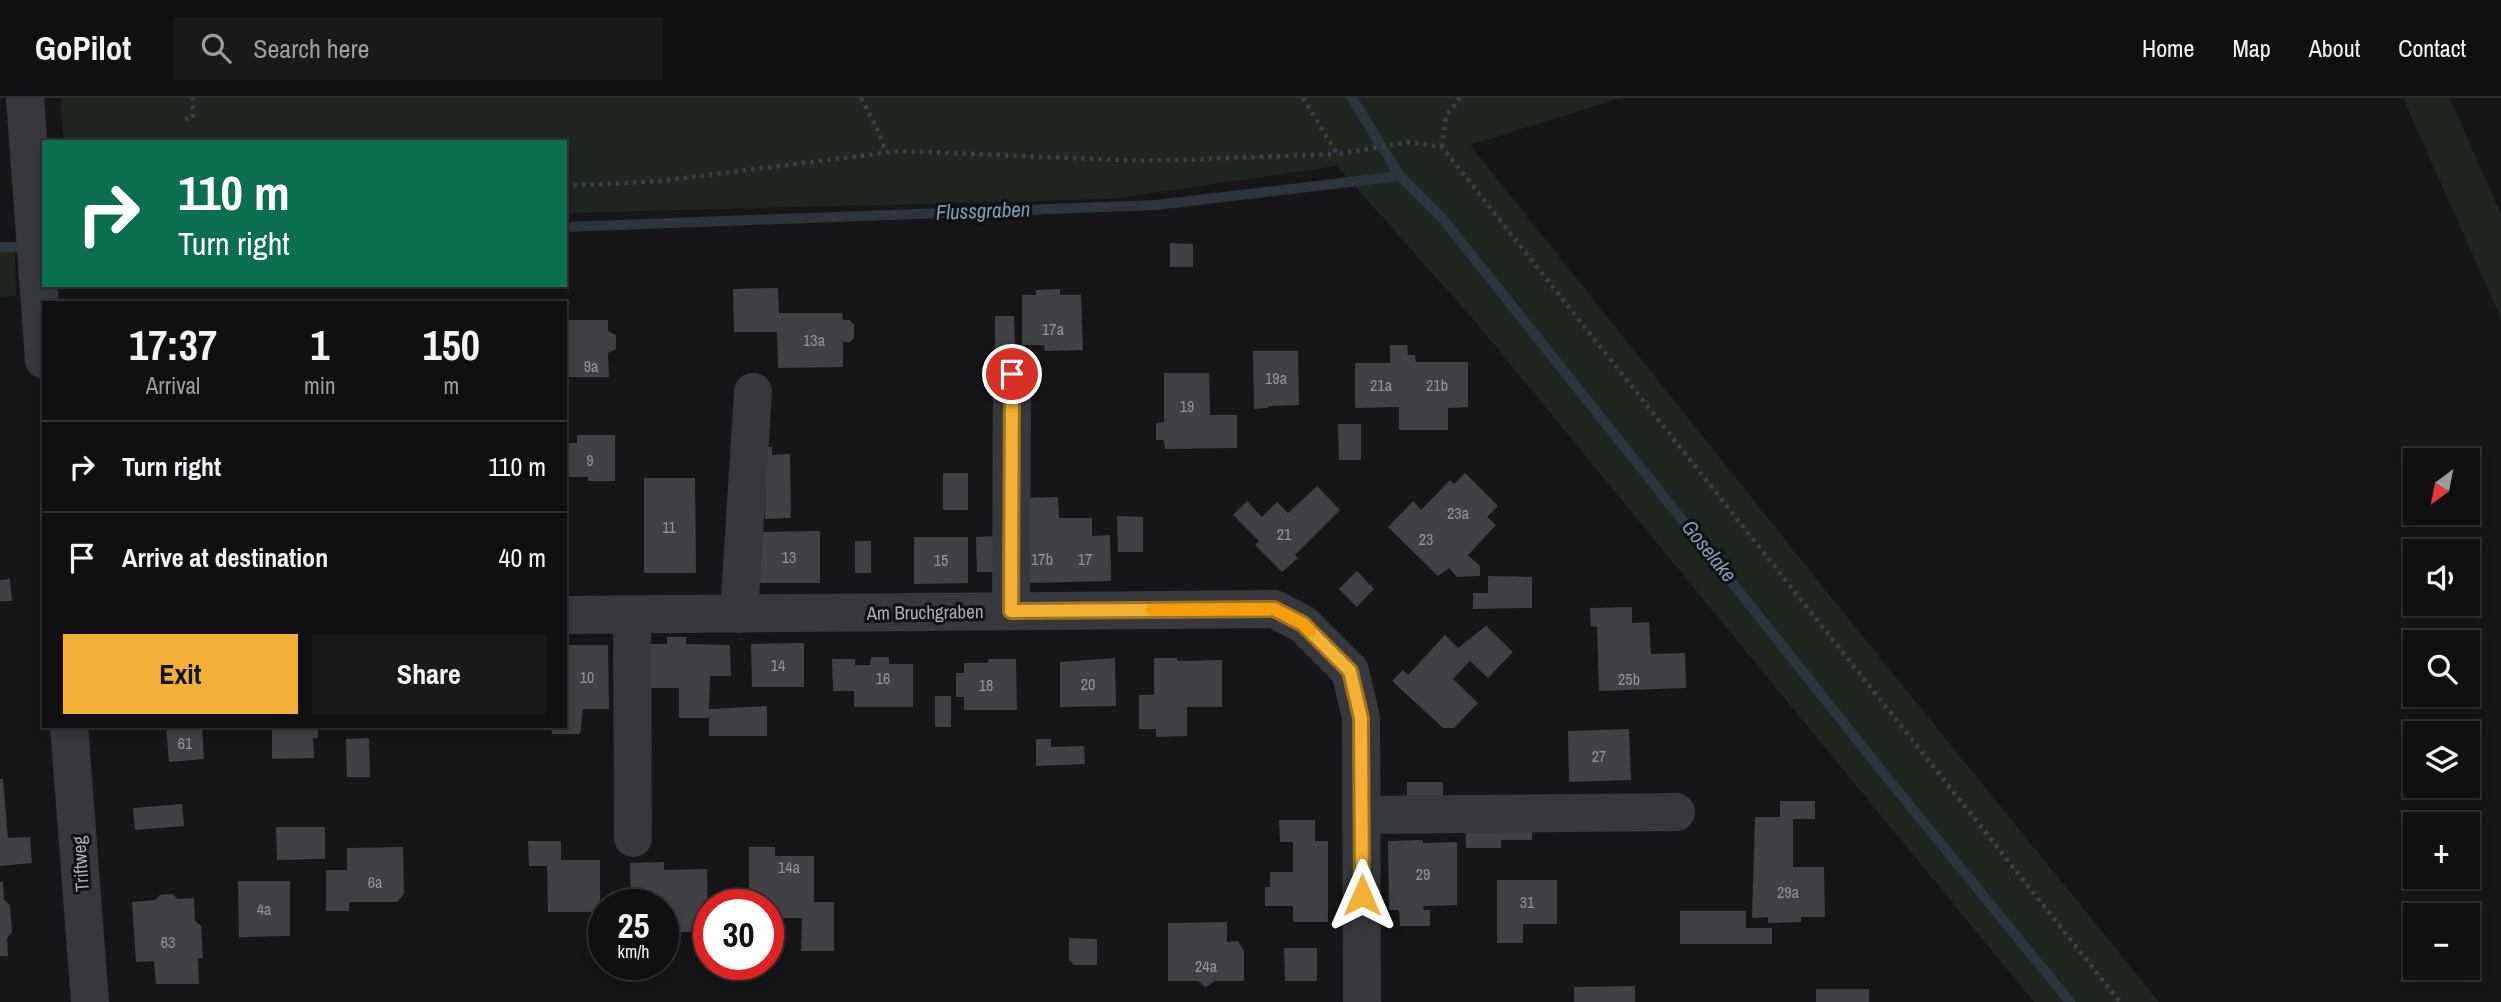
<!DOCTYPE html>
<meta charset="utf-8">
<style>
body{margin:0;font-family:"Archivo Narrow",sans-serif;background:#19191b;color:#f1f3f6;height:100vh;display:flex;flex-direction:column;font-size:26px;white-space:nowrap}
*{box-sizing:border-box;margin:0}
p{font-size:23px;color:#9c9d9f}
.icon{flex:none;width:38px;height:38px;fill:none;stroke:currentColor;stroke-width:2;stroke-linecap:round;stroke-linejoin:round}
.map{position:relative;flex:1;overflow:hidden}
.details{position:absolute;left:42px;top:203px;width:525px;height:427px;display:flex;flex-direction:column;background:#101012;border-radius:0px;box-shadow:0 4px 10px #0003,0 0 0 2px #303032}
.details>*{flex:none}
.hud{position:absolute;left:42px;top:42px;width:525px;height:147px;border-radius:0px;box-shadow:0 4px 10px #0003,0 0 0 2px #303032;background:#0b6e4f;color:#fff;overflow:hidden}
.needle{width:46px;rotate:212deg}
.fabs{position:absolute;left:2403px;top:350px;display:grid;gap:14px}
.fabs a{display:grid;place-items:center;width:77px;height:77px;border-radius:0px;background:#101012;box-shadow:0 4px 10px #0003,0 0 0 2px #303032;font-size:35px}
.speed{position:absolute;left:588px;top:791px;display:flex;gap:14px;font-size:35px;font-weight:700;text-align:center}
.speed>*{display:grid;place-content:center;width:91px;height:91px;border-radius:50%;background:#101012;box-shadow:0 4px 10px #0003,0 0 0 2px #303032;line-height:1}
.speed small{font-size:18px;font-weight:400}
.speed .limit{border:10px solid #d22;background:#fff;color:#111}
.pin{position:absolute;display:grid;place-items:center;width:60px;height:60px;color:#fff;margin:-30px;border:4px solid #fff;border-radius:50%;box-shadow:0 2px 7px #0007}
.me{position:absolute;width:77px;margin:-38px;rotate:0deg;stroke-linejoin:round;filter:drop-shadow(0 0 5px #0008)}
.turn{display:flex;align-items:center;gap:24px;height:147px;padding:0 21px;font-size:32px}
.turn .icon{width:91px;height:91px;stroke-width:2.5}
.turn b{display:block;font-size:49px;line-height:60px}
.eta{display:flex;justify-content:space-evenly;align-items:center;height:119px;text-align:center}
.eta b{font-size:42px;font-weight:800;line-height:49px}
.primary-button{display:flex;gap:14px;margin-top:auto;padding:14px 21px}
.primary-button a{flex:1;height:80px;border-radius:0px;background:#f2b134;color:#111;font-size:28px;font-weight:800;line-height:80px;text-align:center}
.primary-button a+a{background:#19191b;color:#f1f3f6}
ul{padding:0;list-style:none}
li{display:flex;align-items:center;gap:21px;height:91px;padding:0 21px;border-top:2px solid #303032}
li div{flex:1}
li b{display:block;font-size:26px}
li em{font-style:normal}
header{display:flex;align-items:center;gap:42px;box-sizing:border-box;height:98px;padding:0 35px;background:#101012;border-bottom:2px solid #303032}
header strong{font-size:33px}
nav{display:flex;gap:38px;margin-inline-start:auto;font-size:24px}
.search{width:490px;height:63px;background:#19191b;display:flex;align-items:center;gap:18px;box-sizing:border-box;padding:0 24px;border-radius:0px;color:#9c9d9f;font-size:26px}
.map>svg:first-child{display:block}
.green{fill:#1e261f}
.lines{fill:none;stroke-linecap:round;stroke-linejoin:round}
.stream{stroke:#2c353c;stroke-width:10}
.building{fill:#404145}
.path{stroke:#3d3f44;stroke-width:4.5;stroke-dasharray:3.5 5;stroke-linecap:butt}
.minor{stroke:#37383d;stroke-width:38}
.route-casing{stroke:#9d7322;stroke-width:18}
.route{stroke:#f2b134;stroke-width:12}
.slow{stroke:#f59e0b;stroke-width:12}
.labels{text-anchor:middle;stroke-width:6;stroke-linejoin:round;paint-order:stroke}
.number-label{font-size:16px;fill:#8e929b}
.street-label{font-size:19px;fill:#a8adb8;stroke:#111113}
.water-label{font-size:21px;font-style:italic;fill:#7f9bb3;stroke:#111113}
</style>
<header>
<strong>GoPilot</strong>
<div class="search"><svg class="icon" aria-label="search" viewBox="0 0 24 24"><circle cx="10" cy="10" r="6"/><path d="M15 15l6 6"/></svg>Search here</div>
<nav><a>Home</a><a>Map</a><a>About</a><a>Contact</a></nav>
</header>
<div class="map">
<svg width="2501" height="904" viewBox="0 0 2501 904">
<rect width="100%" height="100%" fill="#161618"/>
<path class="green" d="M60,0H1621L1470,47L1830,498L2159,904H2034L1473,221L1337,68L1111,101L565,115V44H64Z
M2403,0H2450L2501,117V221Z
M0,149H15L16,198L0,199Z"/>
<g class="lines">
<path class="stream" d="M1352,0L1400,78L1443,121L1889,682L2070,904
M565,129L1156,107L1400,78
M0,149H15"/>
</g>
<path class="building" d="M1170,145L1193,146V169H1170Z
M778,190L779,215H842L843,222H849L854,226V240L850,244H843V269L778,270L777,234H734L733,191Z
M1060,191V197H1081L1083,252L1045,253L1044,247H1022V197H1036V192Z
M995,218H1014L1015,250H995Z
M565,222H608V233L616,237V251L608,255L609,279H565Z
M1390,247H1407L1408,257H1415L1416,264H1468V309L1448,310V332H1399V309L1355,310V265H1390Z
M1253,253H1298L1299,307L1270,308L1267,310L1254,311Z
M1164,275H1209L1210,317H1237V350L1165,351L1164,342H1156V325L1164,324Z
M1338,326H1361V362H1339Z
M577,337H615V383H588V379H565V345H577Z
M766,349H772V357L790,356L791,420L765,421Z
M943,375H968V412H943Z
M1465,375L1498,408L1487,419L1496,427L1468,457L1480,468V478L1457,479L1449,470L1438,478L1388,429L1413,403L1421,412L1450,382L1454,386Z
M644,380H695L696,475H644Z
M1317,388L1340,412L1295,457L1298,460L1282,474L1255,447L1259,443L1233,417L1247,403L1262,419L1277,404L1288,415Z
M1058,399L1059,420H1092V438L1110,437L1111,483L1025,485L1023,400Z
M1117,418L1143,419V454H1118Z
M820,433V485H759L758,434Z
M996,438L997,474H977L976,439Z
M914,439H968V485L914,486Z
M855,443H871V475H855Z
M1357,473L1374,491L1357,509L1339,491Z
M1488,478L1532,479V510L1473,511V495H1488Z
M10,481L12,503H0V482Z
M1632,509V525L1649,524L1651,556L1685,555L1686,590L1599,593L1597,529L1591,528L1590,510Z
M1486,528L1513,554L1488,580L1470,563L1453,581L1478,605L1454,630H1443L1392,583L1403,572L1408,577L1445,537L1458,550Z
M667,539H686V546L730,547L731,578H710L709,611L767,608V638H709V620H679V590H651V546H667Z
M804,545V589H752L751,546Z
M565,547H608L609,611H583L580,636H552L551,628H565Z
M871,559H889V566H913V609H854V593H833L832,561H855V567H870Z
M1115,560L1116,608L1060,609V564Z
M1154,560H1177L1178,563L1222,562V609H1187V638L1156,639V631H1139V597H1154Z
M989,561H1016L1017,612H964V599H956V575H964V565H987Z
M935,598H951V629H935Z
M166,628H202L204,661L169,664Z
M272,628H318V640H313L314,660L272,661Z
M1629,631L1631,682L1569,684L1568,633Z
M369,640L370,679H347L346,641Z
M1036,641H1051V649L1084,648L1085,666L1036,668Z
M0,681H3L8,740L30,739L32,765L0,768Z
M1407,684H1443V705H1407Z
M1780,703H1815V721H1793V769H1824L1825,819H1801V824L1768,825V819L1752,820L1755,719H1780Z
M182,706L184,728L135,732L133,710Z
M1279,722H1315V743H1328V824H1293V808H1265V789H1270V774H1293V744H1280Z
M1465,723L1532,725V742H1501V750H1466Z
M276,729H325V761L277,762Z
M1423,742V745L1457,744V807L1423,808L1424,812H1430V828H1400L1399,812H1389L1388,743Z
M528,743H561V762H600V814H548L547,768H529Z
M403,749L404,796L397,804H349V813H326V772H347V750Z
M749,749H775V758H814V804H834V853H801L802,820H768V807H749Z
M664,764V772L707,771L708,833L663,835V807H631L630,765Z
M1497,782H1557V826H1523V845H1497Z
M238,783H290V838L239,839Z
M0,784H3L4,802L10,807L12,834L7,840L8,858H0Z
M172,796L178,801L194,800L195,823L201,828L203,860H198L199,886H156L154,863L136,864L132,804L155,802L160,797Z
M1680,813H1746V830H1772V846H1680Z
M1227,824V844L1238,843L1244,853V883H1215L1206,889L1198,883H1168V825Z
M1069,840L1097,841V867H1074L1069,862Z
M1284,850H1317V883H1285Z
M1635,888V904H1574V889Z
M1816,891H1869V904H1816Z"/>
<g class="lines">
<path class="path" d="M861,0L877,30L886,54
M1303,0L1337,56L1410,44L1442,49L2120,904
M185,21L193,20V0
M1442,49L1446,18L1460,0
M565,88L660,83L899,53L1145,63L1337,56"/>
<path class="minor" d="M25,0L44,262
M1011,513L1012,276
M739,516L753,294
M565,517L1274,511L1303,526L1350,573L1361,620L1362,904
M632,517L633,740
M69,628L90,904
M1361,717L1676,714"/>
</g>
<g class="lines">
<defs>
<path id="route" d="M1012,276L1011,513L1274,511L1303,526L1350,573L1361,620L1362,797"/>
</defs>
<use href="#route" class="route-casing"/>
<use href="#route" class="route"/>
<path class="slow" d="M1152,512L1274,511L1303,526L1310,533"/>
</g>
<g class="labels">
<g class="number-label">
<text x="1053" y="237">17a</text>
<text x="814" y="248">13a</text>
<text x="591" y="274">9a</text>
<text x="1276" y="286">19a</text>
<text x="1381" y="293">21a</text>
<text x="1437" y="293">21b</text>
<text x="1187" y="314">19</text>
<text x="590" y="368">9</text>
<text x="1458" y="421">23a</text>
<text x="669" y="435">11</text>
<text x="1284" y="442">21</text>
<text x="1426" y="447">23</text>
<text x="789" y="465">13</text>
<text x="1042" y="467">17b</text>
<text x="1085" y="467">17</text>
<text x="941" y="468">15</text>
<text x="778" y="573">14</text>
<text x="587" y="585">10</text>
<text x="883" y="586">16</text>
<text x="1629" y="587">25b</text>
<text x="1088" y="592">20</text>
<text x="986" y="593">18</text>
<text x="185" y="651">61</text>
<text x="1599" y="664">27</text>
<text x="789" y="775">14a</text>
<text x="1423" y="782">29</text>
<text x="375" y="790">6a</text>
<text x="1788" y="800">29a</text>
<text x="1527" y="810">31</text>
<text x="264" y="817">4a</text>
<text x="168" y="850">63</text>
<text x="1206" y="874">24a</text>
</g>
<g class="street-label">
<text transform="translate(925 514) rotate(-1)" y="7">Am Bruchgraben</text>
<text transform="translate(80 766) rotate(-94)" y="7">Triftweg</text>
</g>
<g class="water-label">
<text transform="translate(983 113) rotate(-2)" y="7">Flussgraben</text>
<text transform="translate(1709 453) rotate(51)" y="7">Goselake</text>
</g>
</g>
</svg>
<div class="fabs">
<a><svg class="needle" viewBox="-14 -14 28 28"><path d="M0-13l5 13h-10z" fill="#e53935"/><path d="M0 13l5-13h-10z" fill="#9c9d9f"/></svg></a>
<a><svg class="icon" aria-label="sound" viewBox="0 0 24 24"><path d="M4 9h4l5-4v14l-5-4H4zM17 9q2 3 0 6"/></svg></a>
<a><svg class="icon" aria-label="search" viewBox="0 0 24 24"><circle cx="10" cy="10" r="6"/><path d="M15 15l6 6"/></svg></a>
<a><svg class="icon" aria-label="layers" viewBox="0 0 24 24"><path d="M12 4l9 5-9 5-9-5zM3 14l9 5 9-5"/></svg></a>
<a>+</a>
<a>−</a>
</div>
<div class="speed"><div>25<small>km/h</small></div><div class="limit">30</div></div>
<div class="pin" style="left:1012px;top:276px;background:#d93025"><svg class="icon" aria-label="arrive" viewBox="0 0 24 24"><path d="M6 21V4h12l-3 4 3 4H6"/></svg></div>
<svg class="me" style="left:1362px;top:797px" viewBox="-20 -20 40 40"><path d="M0-17L14 15 0 8-14 15z" fill="#f2b134" stroke="#fff" stroke-width="4"/></svg>
<div class="hud">
<div class="turn"><svg class="icon" aria-label="right" viewBox="0 0 24 24"><path d="M7 20v-9h11M14 6l5 5-5 5"/></svg><div><b>110 m</b>Turn right</div></div>
</div>
<section class="details">
<div class="eta">
<div><b>17:37</b><p>Arrival</p></div>
<div><b>1</b><p>min</p></div>
<div><b>150</b><p>m</p></div>
</div>
<ul>
<li><svg class="icon" aria-label="right" viewBox="0 0 24 24"><path d="M7 20v-9h11M14 6l5 5-5 5"/></svg><div><b>Turn right</b></div><em>110 m</em></li>
<li><svg class="icon" aria-label="arrive" viewBox="0 0 24 24"><path d="M6 21V4h12l-3 4 3 4H6"/></svg><div><b>Arrive at destination</b></div><em>40 m</em></li>
</ul>
<div class="primary-button"><a>Exit</a><a>Share</a></div>
</section>
</div>
